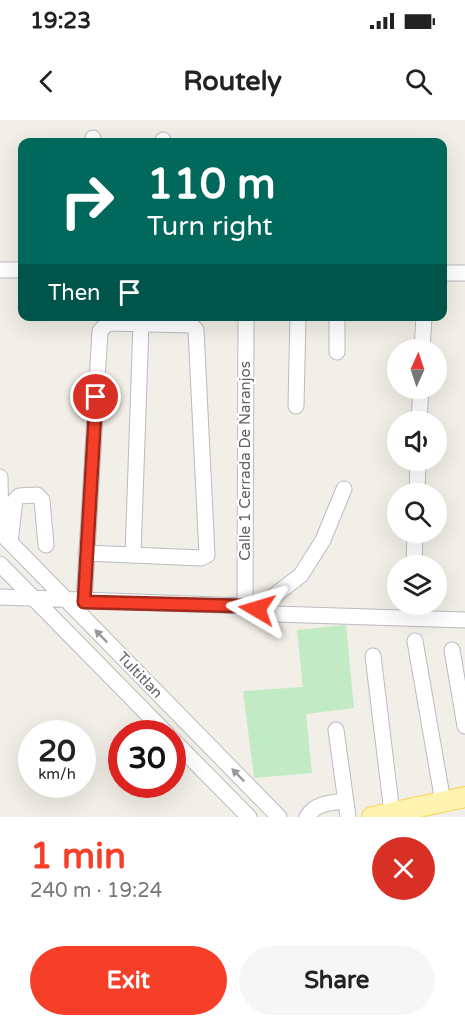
<!DOCTYPE html>
<meta charset="utf-8">
<style>
body{margin:0;font-family:"Varela Round",sans-serif;background:#f6f6f6;color:#222;height:100vh;display:flex;flex-direction:column;font-size:22px;white-space:nowrap}
*{box-sizing:border-box;margin:0}
p{font-size:20px;color:#767676}
.icon{flex:none;width:33px;height:33px;fill:none;stroke:currentColor;stroke-width:2;stroke-linecap:round;stroke-linejoin:round}
.map{position:relative;height:697px;overflow:hidden}
.sheet{display:flex;flex-direction:column;background:#fff;flex:1}
.sheet>*{flex:none}
.banner{position:absolute;left:18px;top:18px;width:429px;height:183px;border-radius:12px;box-shadow:0 6px 24px #0002;background:#00695c;color:#fff;overflow:hidden}
.needle{width:39px;rotate:3deg}
.fabs{position:absolute;left:387px;top:219px;display:grid;gap:12px}
.fabs a{display:grid;place-items:center;width:60px;height:60px;border-radius:50%;background:#fff;box-shadow:0 6px 24px #0002;font-size:30px}
.speed{position:absolute;left:18px;top:600px;display:flex;gap:12px;font-size:30px;font-weight:700;text-align:center}
.speed>*{display:grid;place-content:center;width:78px;height:78px;border-radius:50%;background:#fff;box-shadow:0 6px 24px #0002;line-height:1}
.speed small{font-size:15px;font-weight:400}
.speed .limit{border:9px solid #d22;background:#fff;color:#111}
.pin{position:absolute;display:grid;place-items:center;width:51px;height:51px;color:#fff;margin:-26px;border:3px solid #fff;border-radius:50%;box-shadow:0 2px 6px #0007}
.me{position:absolute;width:66px;margin:-33px;rotate:277deg;stroke-linejoin:round;filter:drop-shadow(0 0 4px #0008)}
.turn{display:flex;align-items:center;gap:21px;height:126px;padding:0 30px;font-size:27px}
.turn .icon{width:78px;height:78px;stroke-width:2.5}
.turn b{display:block;font-size:42px;line-height:51px}
.then{display:flex;align-items:center;height:57px;padding:0 30px;background:#0003;gap:12px;font-size:22px}
.round{display:grid;place-items:center;flex:none;width:63px;height:63px;border-radius:32px;background:#f6f6f6}
.headline{display:flex;align-items:center;justify-content:space-between;height:102px;padding:0 30px}
h1{font-size:36px;font-weight:800;line-height:45px;color:#f63f29}
.action{display:flex;gap:12px;margin-top:auto;padding:12px 30px}
.action a{flex:1;height:69px;border-radius:36px;background:#f63f29;color:#fff;font-size:24px;font-weight:800;line-height:69px;text-align:center}
.action a+a{background:#f6f6f6;color:#222}
.status{display:flex;justify-content:space-between;align-items:center;height:42px;padding:0 30px;background:#fff;direction:ltr}
.status svg{height:16px;fill:currentColor}
header{display:flex;justify-content:space-between;align-items:center;height:78px;padding:0 30px;background:#fff;font-size:27px;font-weight:800}
.map>svg:first-child{display:block}
.green{fill:#c2eac4}
.lines{fill:none;stroke-linecap:round;stroke-linejoin:round}
.minor-casing{stroke:#b9bcc1;stroke-width:17}
.major-casing{stroke:#fcd256;stroke-width:22}
.minor{stroke:#fff;stroke-width:15}
.major{stroke:#fff4af;stroke-width:20}
.oneway{fill:#96999d}
.route-casing{stroke:#a0291b;stroke-width:15}
.route{stroke:#f63f29;stroke-width:10}
.labels{text-anchor:middle;stroke-width:4.5;stroke-linejoin:round;paint-order:stroke}
.street-label{font-size:15px;fill:#5e6268;stroke:#fff}
</style>
<div class="status"><b>19:23</b><svg viewBox="0 0 49 12"><path d="M0 12V9h3v3zM5 12V6h3v6zM10 12V3h3v9zM15 12V0h3v12zM26 1h20v11H26zM47 4h2v5h-2z"/></svg></div>
<header><svg class="icon" aria-label="back" viewBox="0 0 24 24"><path d="M15 5l-7 7 7 7"/></svg>Routely<svg class="icon" aria-label="search" viewBox="0 0 24 24"><circle cx="10" cy="10" r="6"/><path d="M15 15l6 6"/></svg></header>
<div class="map">
<svg width="465" height="697" viewBox="0 0 465 697">
<rect width="100%" height="100%" fill="#f1efe7"/>
<path class="green" d="M346,505L354,588L306,594L312,653L254,658L243,571L303,567L297,510Z"/>
<g class="lines">
<defs>
<path id="minor" d="M93,22V18
M162,22L163,20
M0,150H22
M442,153H465
M422,230L424,196
M337,232V196
M296,286L298,196
M419,302L421,268
M0,357L1,414
M417,374L418,340
M0,412L279,697
M10,422L15,380L19,376L37,375L42,380L46,425
M133,435L141,204
M0,444L167,614
M414,446L415,412
M0,477L245,486L275,494L465,500
M84,482L100,211L108,203L191,205L196,210L207,435L201,438L86,433
M245,486L246,196
M257,489L301,455L323,420L344,369
M415,521L443,682
M452,530L465,606
M373,536L392,693
M336,610L348,697
M172,619L249,697
M307,697C315,683 330,683 345,681"/>
<path id="major" d="M372,697L465,677"/>
</defs>
<use href="#minor" class="minor-casing"/>
<use href="#major" class="major-casing"/>
<use href="#minor" class="minor"/>
<use href="#major" class="major"/>
</g>
<defs><path id="oneway-solid" d="M-6-.8H1V-3.2L6.5 0L1 3.2V.8H-6Z" transform="scale(1.5)"/></defs>
<g class="oneway">
<use href="#oneway-solid" transform="translate(101 516) rotate(-134)"/>
<use href="#oneway-solid" transform="translate(238 655) rotate(-134)"/>
</g>
<g class="lines">
<defs>
<path id="route" d="M96,277L84,482L244,486L257,489"/>
</defs>
<use href="#route" class="route-casing"/>
<use href="#route" class="route"/>
</g>
<g class="labels">
<g class="street-label">
<text transform="translate(245 341) rotate(-90)" y="5">Calle 1 Cerrada De Naranjos</text>
<text transform="translate(140 555) rotate(46)" y="5">Tultitlan</text>
</g>
</g>
</svg>
<div class="fabs">
<a><svg class="needle" viewBox="-14 -14 28 28"><path d="M0-13l5 13h-10z" fill="#e53935"/><path d="M0 13l5-13h-10z" fill="#767676"/></svg></a>
<a><svg class="icon" aria-label="sound" viewBox="0 0 24 24"><path d="M4 9h4l5-4v14l-5-4H4zM17 9q2 3 0 6"/></svg></a>
<a><svg class="icon" aria-label="search" viewBox="0 0 24 24"><circle cx="10" cy="10" r="6"/><path d="M15 15l6 6"/></svg></a>
<a><svg class="icon" aria-label="layers" viewBox="0 0 24 24"><path d="M12 4l9 5-9 5-9-5zM3 14l9 5 9-5"/></svg></a>
</div>
<div class="speed"><div>20<small>km/h</small></div><div class="limit">30</div></div>
<div class="pin" style="left:96px;top:277px;background:#d93025"><svg class="icon" aria-label="arrive" viewBox="0 0 24 24"><path d="M6 21V4h12l-3 4 3 4H6"/></svg></div>
<svg class="me" style="left:257px;top:489px" viewBox="-20 -20 40 40"><path d="M0-17L14 15 0 8-14 15z" fill="#f63f29" stroke="#fff" stroke-width="4"/></svg>
<div class="banner">
<div class="turn"><svg class="icon" aria-label="right" viewBox="0 0 24 24"><path d="M7 20v-9h11M14 6l5 5-5 5"/></svg><div><b>110 m</b>Turn right</div></div>
<div class="then">Then<svg class="icon" aria-label="arrive" viewBox="0 0 24 24"><path d="M6 21V4h12l-3 4 3 4H6"/></svg></div>
</div>
</div>
<section class="sheet">
<div class="headline"><div><h1>1 min</h1><p>240 m · 19:24</p></div><a class="round" style="background:#d93025;color:#fff"><svg class="icon" aria-label="close" viewBox="0 0 24 24"><path d="M6 6l12 12M18 6L6 18"/></svg></a></div>
<div class="action"><a>Exit</a><a>Share</a></div>
</section>
